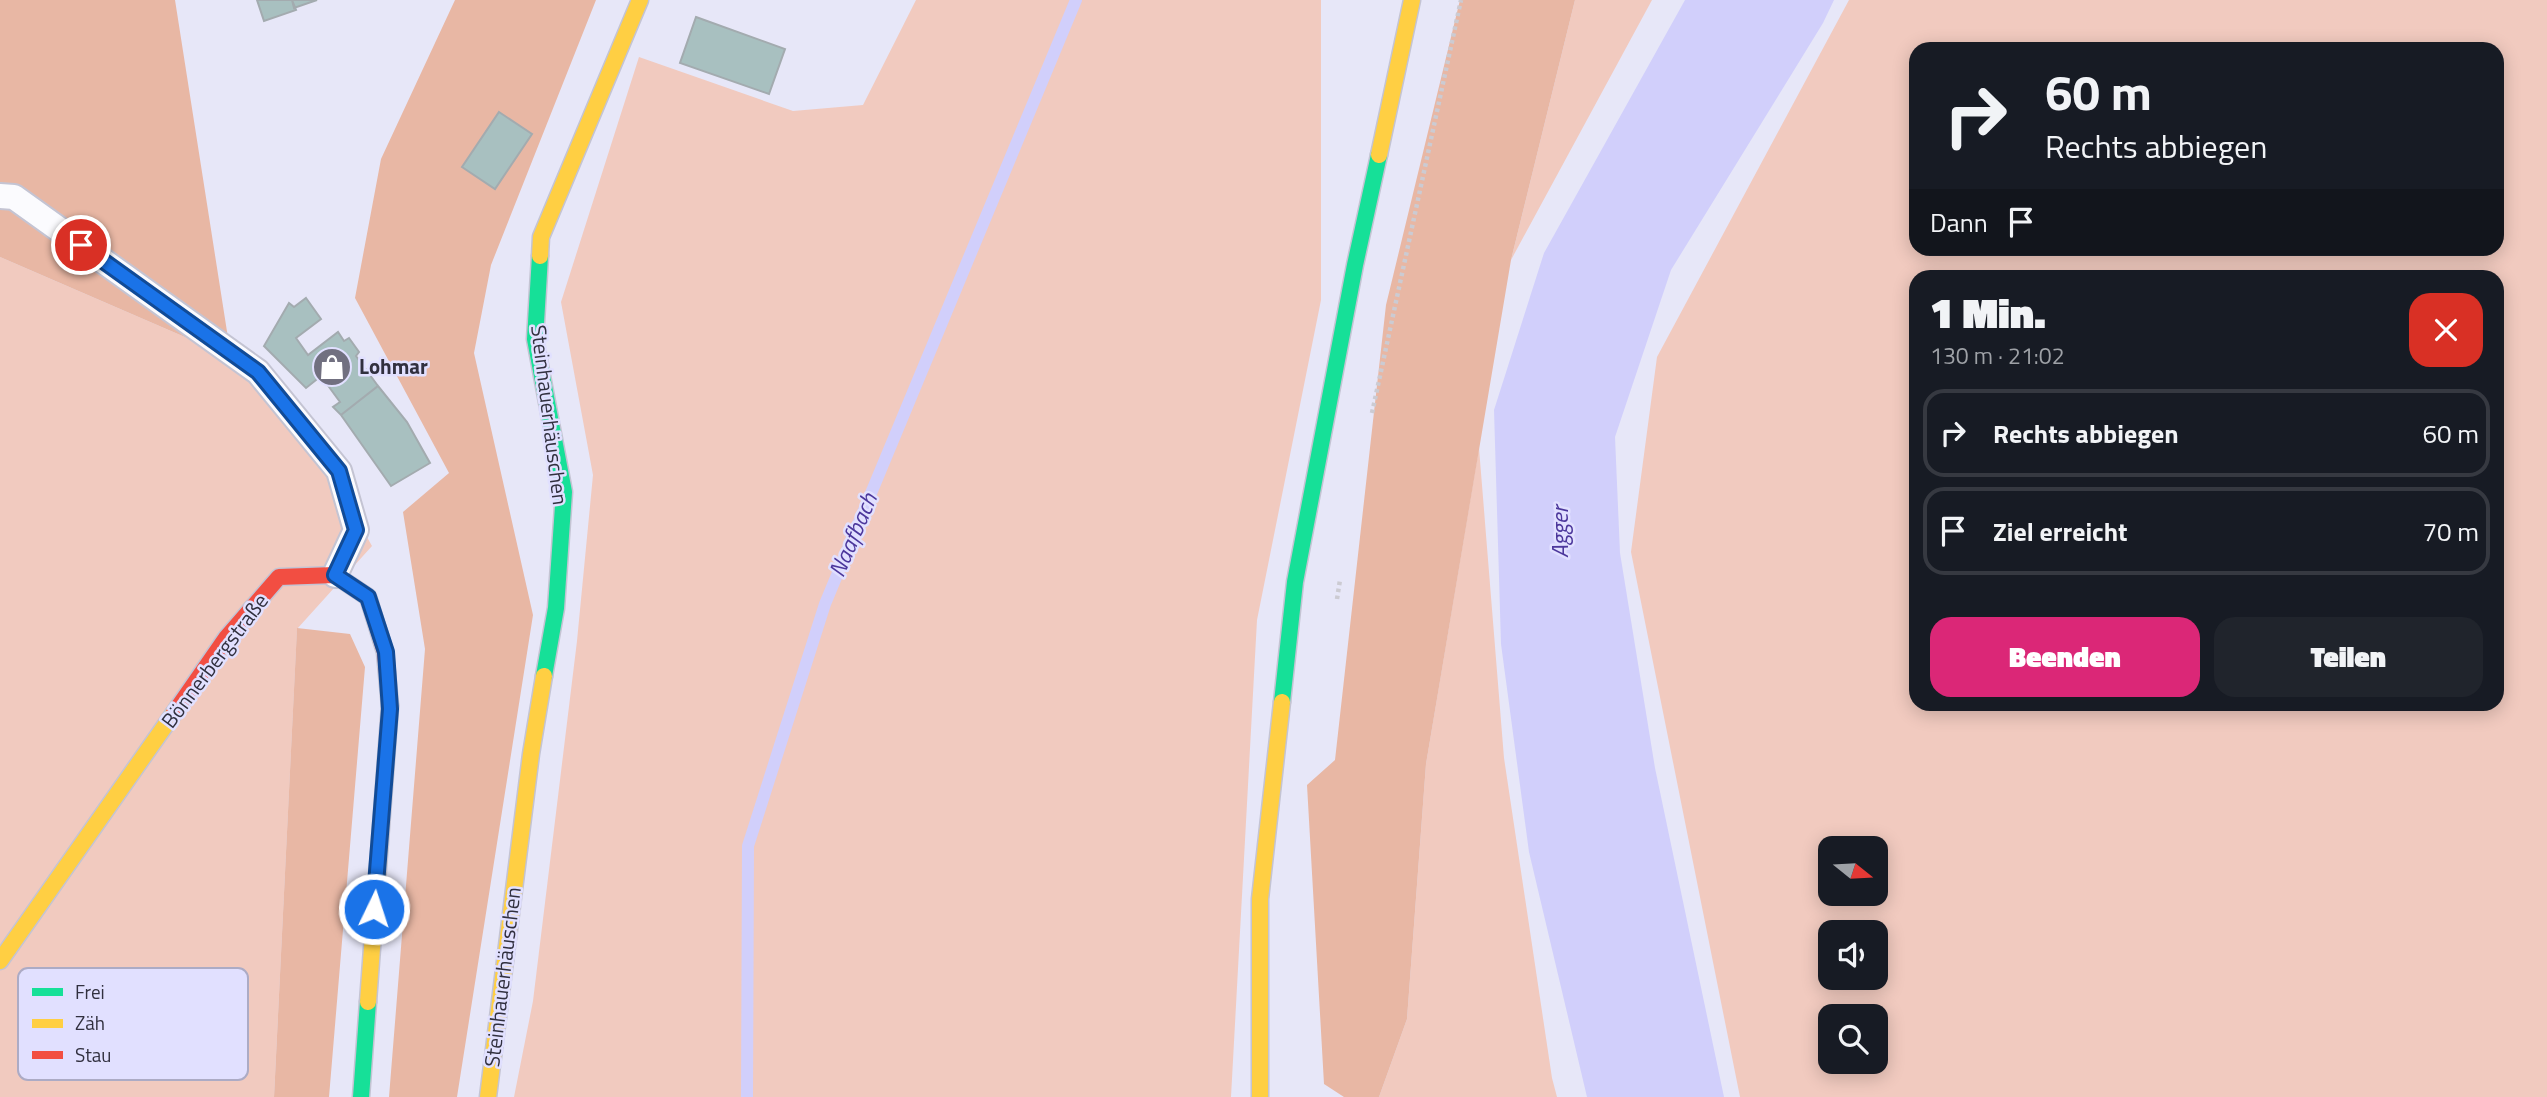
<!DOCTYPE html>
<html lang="de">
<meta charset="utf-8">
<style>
body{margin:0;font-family:"Titillium Web",sans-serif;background:#20242c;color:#f1f3f6;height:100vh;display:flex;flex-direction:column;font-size:26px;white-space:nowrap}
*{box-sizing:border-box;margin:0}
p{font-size:23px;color:#9ea1a6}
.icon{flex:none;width:38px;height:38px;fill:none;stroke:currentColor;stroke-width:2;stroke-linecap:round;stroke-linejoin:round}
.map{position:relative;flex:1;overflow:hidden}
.details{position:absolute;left:1909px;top:270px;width:595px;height:441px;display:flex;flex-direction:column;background:#171b24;border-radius:21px;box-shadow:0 4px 18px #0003}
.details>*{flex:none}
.banner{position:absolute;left:1909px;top:42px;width:595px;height:214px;border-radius:21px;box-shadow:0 4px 18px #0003;background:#171b24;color:#f1f3f6;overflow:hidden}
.needle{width:46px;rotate:108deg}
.tools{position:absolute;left:1818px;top:836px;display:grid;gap:14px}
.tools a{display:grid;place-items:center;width:70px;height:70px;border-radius:14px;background:#171b24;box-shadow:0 4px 18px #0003;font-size:35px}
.pin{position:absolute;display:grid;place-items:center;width:60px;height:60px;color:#fff;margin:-30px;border:4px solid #fff;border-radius:50%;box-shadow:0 2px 7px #0007}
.me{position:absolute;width:77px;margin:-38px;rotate:4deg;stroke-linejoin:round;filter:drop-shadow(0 0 5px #0008)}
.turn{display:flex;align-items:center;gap:24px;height:147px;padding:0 21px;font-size:32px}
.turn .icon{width:91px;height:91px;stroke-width:2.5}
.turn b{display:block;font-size:49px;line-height:60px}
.then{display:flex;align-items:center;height:66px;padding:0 21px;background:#0003;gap:14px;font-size:26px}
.round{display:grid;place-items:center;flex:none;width:74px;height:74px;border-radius:21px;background:#20242c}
.headline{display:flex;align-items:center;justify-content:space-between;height:119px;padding:0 21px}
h1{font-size:42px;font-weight:800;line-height:52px}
.primary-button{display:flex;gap:14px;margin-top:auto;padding:14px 21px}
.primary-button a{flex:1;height:80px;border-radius:21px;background:#db2777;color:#fff;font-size:28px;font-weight:800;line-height:80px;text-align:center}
.primary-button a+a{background:#20242c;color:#f1f3f6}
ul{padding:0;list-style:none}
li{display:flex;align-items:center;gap:21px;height:88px;margin:0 14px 10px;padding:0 7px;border:4px solid #363941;border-radius:21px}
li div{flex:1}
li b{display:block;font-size:26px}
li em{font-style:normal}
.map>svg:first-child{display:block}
.green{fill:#f1cabf;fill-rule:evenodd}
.forest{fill:#e8b7a4}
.water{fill:#d1cffb}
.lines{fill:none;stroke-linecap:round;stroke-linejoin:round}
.stream{stroke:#d1cffb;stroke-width:12}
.building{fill:#a8c0c0;stroke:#a3abaf;stroke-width:2}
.lane-casing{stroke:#c4c4d3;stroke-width:28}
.fast-casing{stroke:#c4c4d3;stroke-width:19}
.slow-casing{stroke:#c4c4d3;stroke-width:19}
.jam-casing{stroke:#c4c4d3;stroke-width:19}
.path{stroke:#cccbd2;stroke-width:4.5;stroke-dasharray:3.5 3.5;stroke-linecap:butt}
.lane{stroke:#fbfbfe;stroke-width:24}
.fast{stroke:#16e098;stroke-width:16}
.slow{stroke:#ffcf43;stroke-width:16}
.jam{stroke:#f24e42;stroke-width:16}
.route-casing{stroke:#114b97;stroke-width:18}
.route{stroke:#1a73e8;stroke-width:12}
.labels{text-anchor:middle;stroke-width:5;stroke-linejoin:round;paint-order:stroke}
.poi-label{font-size:21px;font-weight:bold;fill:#31303f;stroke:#e1e0ff;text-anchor:start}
.street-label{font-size:21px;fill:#31303f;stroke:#e1e0ff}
.water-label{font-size:23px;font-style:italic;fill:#4c379c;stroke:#e1e0ff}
.key{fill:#e1e0ff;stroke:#acabc5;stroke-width:2}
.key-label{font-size:19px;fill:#31303f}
</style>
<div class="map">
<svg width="2547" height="1097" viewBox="0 0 2547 1097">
<rect width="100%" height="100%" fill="#e7e7f8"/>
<path class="green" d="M916,0H1321V300L1257,620L1231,1097H514L533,1001L577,641L593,475L561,302L639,57L793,111L863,105Z
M1575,0H1652L1511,260Z
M1849,0H2547V1097H1740L1631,552L1657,357ZM1916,49H2497V248H1916ZM1916,276H2497V704H1916ZM1830,849H1876V894H1830ZM1830,933H1876V978H1830ZM1830,1017H1876V1062H1830Z
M0,257L231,357L320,454L372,546L297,629L274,1097H0Z
M1479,448L1504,758L1552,1078L1557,1097H1379L1407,1019L1426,764Z"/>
<path class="forest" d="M0,0H175L231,357L0,257Z
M455,0H596L491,265L474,353L533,615L457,1097H389L425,649L403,512L449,473L355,298L381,159Z
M1460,0H1575L1511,260L1426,764L1407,1019L1379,1097H1344L1324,1084L1307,785L1335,760L1386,305Z
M297,628L350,634L365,667L329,1097H274Z"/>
<path class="water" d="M1685,0H1834L1823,23L1671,270L1615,437L1620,553L1655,768L1724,1097H1587L1529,852L1501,644L1494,410L1544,253Z"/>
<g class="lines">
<path class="stream" d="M747,1097L748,846L825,604L1076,0"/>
</g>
<path class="building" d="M257,0H292L296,10L264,21Z
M292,0H317L294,8Z
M696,17L785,49L769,94L680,63Z
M499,112L532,134L495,189L462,167Z
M306,298L321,319L296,338L308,355L338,332L344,341L349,338L359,352L356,356L378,386L341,415L333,407L340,402L321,376L306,388L264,346L289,303L294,307Z
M378,386L407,422L430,463L391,486L341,415Z"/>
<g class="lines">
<defs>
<path id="lane" d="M0,196L14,197L258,372L339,471L356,530L335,575"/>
<path id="fast" d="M540,256L535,339L564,492L556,608L544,676
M1282,702L1295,582L1355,265L1379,155
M361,1097L368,1002"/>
<path id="slow" d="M1379,155L1412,0
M540,256L541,237L640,0
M0,961L174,713
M368,1002L390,706
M488,1097L531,754L544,676
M1260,1097V899L1282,702"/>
<path id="jam" d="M174,713L226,638L279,577L335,575L368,597L385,652L390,706"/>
</defs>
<use href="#lane" class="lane-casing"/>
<use href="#fast" class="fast-casing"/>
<use href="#slow" class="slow-casing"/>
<use href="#jam" class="jam-casing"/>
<path class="path" d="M1372,413L1461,0
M1337,599L1340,580"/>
<use href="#lane" class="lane"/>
<use href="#fast" class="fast"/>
<use href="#slow" class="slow"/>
<use href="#jam" class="jam"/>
</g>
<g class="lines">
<defs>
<path id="route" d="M81,245L258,372L339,471L356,530L335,575L368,597L386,652L390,709L374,909"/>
</defs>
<use href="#route" class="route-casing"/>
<use href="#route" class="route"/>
</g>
<defs>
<symbol id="shop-disc" viewBox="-11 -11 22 22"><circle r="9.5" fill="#717080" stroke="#e1e0ff"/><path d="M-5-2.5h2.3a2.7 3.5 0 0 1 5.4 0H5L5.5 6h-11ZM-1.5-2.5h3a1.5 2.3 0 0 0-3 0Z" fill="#fff"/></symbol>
</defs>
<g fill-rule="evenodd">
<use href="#shop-disc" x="310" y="345" width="44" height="44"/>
</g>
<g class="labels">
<g class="poi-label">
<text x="359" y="374">Lohmar</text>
</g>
<g class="street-label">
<text transform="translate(549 415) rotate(83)" y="7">Steinhauerhäuschen</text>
<text transform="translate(215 661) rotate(-53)" y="7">Bönnerbergstraße</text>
<text transform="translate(503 977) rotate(-83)" y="7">Steinhauerhäuschen</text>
</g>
<g class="water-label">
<text transform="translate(1560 532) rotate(-90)" y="8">Agger</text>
<text transform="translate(853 535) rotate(-67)" y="8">Naafbach</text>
</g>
</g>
<rect x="18" y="968" width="230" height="112" rx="10" class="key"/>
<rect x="32" y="988" width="31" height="8" fill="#16e098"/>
<rect x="32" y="1019" width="31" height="9" fill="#ffcf43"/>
<rect x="32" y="1051" width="31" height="8" fill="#f24e42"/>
<g class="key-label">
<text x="75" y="999">Frei</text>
<text x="75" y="1030">Zäh</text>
<text x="75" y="1062">Stau</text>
</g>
</svg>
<div class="tools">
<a><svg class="needle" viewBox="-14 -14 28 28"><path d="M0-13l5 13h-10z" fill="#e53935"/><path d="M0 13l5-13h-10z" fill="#9ea1a6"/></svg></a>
<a><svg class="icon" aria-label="sound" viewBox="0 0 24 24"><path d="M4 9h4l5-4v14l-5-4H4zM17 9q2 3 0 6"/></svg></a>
<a><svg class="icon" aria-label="search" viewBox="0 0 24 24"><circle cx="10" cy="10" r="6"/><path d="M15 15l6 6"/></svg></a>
</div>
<div class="pin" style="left:81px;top:245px;background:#d93025"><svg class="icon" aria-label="arrive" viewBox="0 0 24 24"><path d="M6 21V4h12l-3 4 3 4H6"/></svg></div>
<svg class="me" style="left:374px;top:909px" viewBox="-20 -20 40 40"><circle r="17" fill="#1a73e8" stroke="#fff" stroke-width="3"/><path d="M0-11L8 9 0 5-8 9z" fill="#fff"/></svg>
<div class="banner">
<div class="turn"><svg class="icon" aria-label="right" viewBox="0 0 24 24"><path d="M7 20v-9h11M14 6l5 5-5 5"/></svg><div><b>60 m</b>Rechts abbiegen</div></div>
<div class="then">Dann<svg class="icon" aria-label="arrive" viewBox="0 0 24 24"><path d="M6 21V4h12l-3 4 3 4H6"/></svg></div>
</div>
<section class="details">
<div class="headline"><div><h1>1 Min.</h1><p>130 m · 21:02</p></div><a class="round" style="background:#d93025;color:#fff"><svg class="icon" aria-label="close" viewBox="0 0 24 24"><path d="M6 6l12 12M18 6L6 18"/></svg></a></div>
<ul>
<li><svg class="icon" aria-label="right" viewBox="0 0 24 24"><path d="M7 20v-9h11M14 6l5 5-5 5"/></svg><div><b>Rechts abbiegen</b></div><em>60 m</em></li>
<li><svg class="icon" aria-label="arrive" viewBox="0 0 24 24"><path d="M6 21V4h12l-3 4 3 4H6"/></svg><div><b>Ziel erreicht</b></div><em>70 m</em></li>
</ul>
<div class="primary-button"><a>Beenden</a><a>Teilen</a></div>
</section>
</div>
